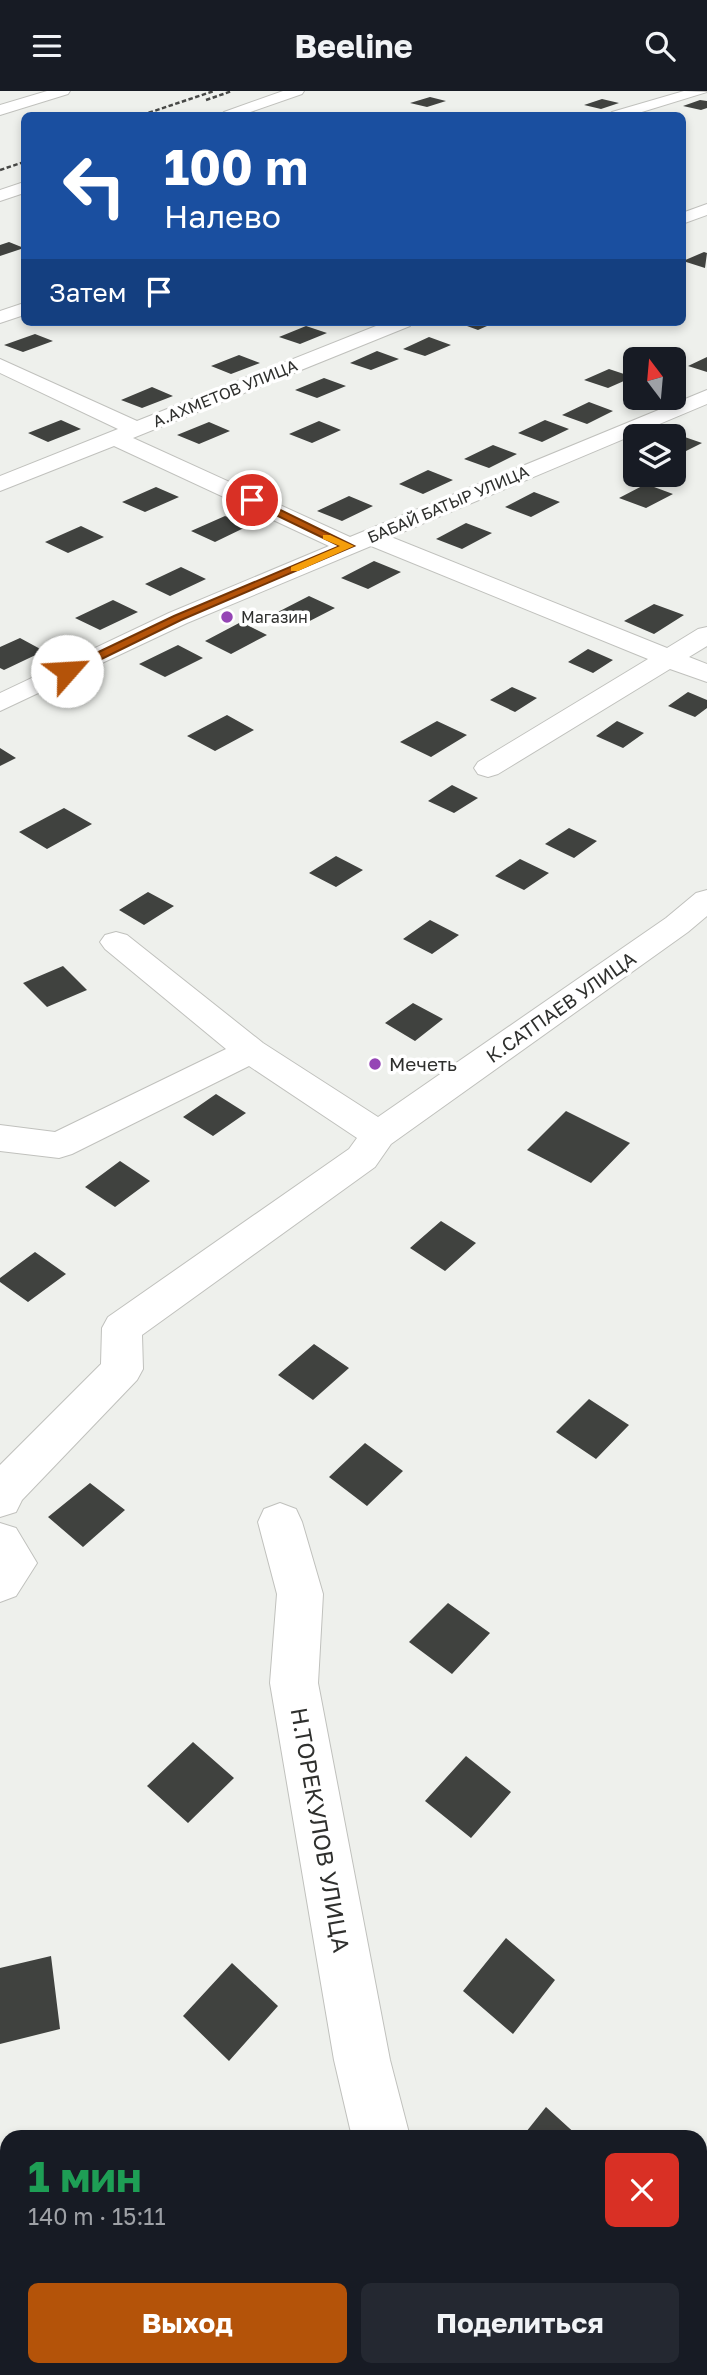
<!DOCTYPE html>
<html lang="ru">
<meta charset="utf-8">
<style>
body{margin:0;font-family:"Golos Text",sans-serif;background:#242831;color:#f1f3f6;height:100vh;display:flex;flex-direction:column;font-size:26px;white-space:nowrap}
*{box-sizing:border-box;margin:0}
p{font-size:23px;color:#9ea1a6}
.icon{flex:none;width:38px;height:38px;fill:none;stroke:currentColor;stroke-width:2;stroke-linecap:round;stroke-linejoin:round}
.map{position:relative;flex:1;overflow:hidden}
.sheet{position:absolute;left:0px;top:2039px;width:707px;height:247px;display:flex;flex-direction:column;background:#171b24;border-radius:21px 21px 0 0;box-shadow:0 4px 10px #0003}
.sheet>*{flex:none}
.guide{position:absolute;left:21px;top:21px;width:665px;height:214px;border-radius:10px;box-shadow:0 4px 10px #0003;background:#1a4fa0;color:#fff;overflow:hidden}
.needle{width:46px;rotate:344deg}
.fabs{position:absolute;left:623px;top:256px;display:grid;gap:14px}
.fabs a{display:grid;place-items:center;width:63px;height:63px;border-radius:10px;background:#171b24;box-shadow:0 4px 10px #0003;font-size:35px}
.pin{position:absolute;display:grid;place-items:center;width:60px;height:60px;color:#fff;margin:-30px;border:4px solid #fff;border-radius:50%;box-shadow:0 2px 7px #0007}
.me{position:absolute;width:77px;margin:-38px;rotate:64deg;stroke-linejoin:round;filter:drop-shadow(0 0 5px #0008)}
.turn{display:flex;align-items:center;gap:24px;height:147px;padding:0 28px;font-size:32px}
.turn .icon{width:91px;height:91px;stroke-width:2.5}
.turn b{display:block;font-size:49px;line-height:60px}
.then{display:flex;align-items:center;height:66px;padding:0 28px;background:#0003;gap:14px;font-size:26px}
.round{display:grid;place-items:center;flex:none;width:74px;height:74px;border-radius:10px;background:#242831}
.head{display:flex;align-items:center;justify-content:space-between;height:119px;padding:0 28px}
h1{font-size:42px;font-weight:700;line-height:52px;color:#1e9e55}
.primary-button{display:flex;gap:14px;margin-top:auto;padding:14px 28px}
.primary-button a{flex:1;height:80px;border-radius:10px;background:#b45309;color:#fff;font-size:28px;font-weight:700;line-height:80px;text-align:center}
.primary-button a+a{background:#242831;color:#f1f3f6}
header{display:flex;justify-content:space-between;align-items:center;height:91px;padding:0 28px;background:#171b24;font-size:32px;font-weight:700}
.map>svg:first-child{display:block}
.building{fill:#40423f}
.lines{fill:none;stroke-linecap:round;stroke-linejoin:round}
.minor-casing{stroke:#c0c1bd;stroke-width:2}
.minor{fill:#fff;fill-rule:evenodd}
.rail{stroke:#474846;stroke-width:2.5;stroke-dasharray:4.5 2.5;stroke-linecap:butt}
.route{fill:#b45309;stroke:#753606;stroke-width:2}
.slow{fill:#f59e0b}
.poi-dot{fill:#9545b5;stroke:#fff;stroke-width:2.5}
.labels{text-anchor:middle;stroke-width:7;stroke-linejoin:round;paint-order:stroke}
.far-street-label{font-size:16px;fill:#2f302e;stroke:#fff}
.far-poi-label{font-size:16px;fill:#2f302e;stroke:#fff;text-anchor:start}
.street-label{font-size:19px;fill:#2f302e;stroke:#fff}
.poi-label{font-size:19px;fill:#2f302e;stroke:#fff;text-anchor:start}
.near-street-label{font-size:23px;fill:#2f302e;stroke:#fff}
</style>
<header><svg class="icon" aria-label="menu" viewBox="0 0 24 24"><path d="M4 6h16M4 12h16M4 18h16"/></svg>Beeline<svg class="icon" aria-label="search" viewBox="0 0 24 24"><circle cx="10" cy="10" r="6"/><path d="M15 15l6 6"/></svg></header>
<div class="map">
<svg width="707" height="2284" viewBox="0 0 707 2284">
<rect width="100%" height="100%" fill="#eef0ec"/>
<path class="building" d="M430,6L446,10L427,16L410,12Z
M602,8L619,12L601,18L584,14Z
M700,9L707,10V17L701,19L683,15Z
M9,151L24,157L0,165V154Z
M704,161L707,162L705,177L683,170Z
M456,231H496L478,239Z
M306,235L327,242L300,253L279,246Z
M35,243L53,250L23,261L4,254Z
M429,246L451,254L425,265L403,258Z
M377,260L399,268L371,279L350,272Z
M239,264L260,272L231,283L211,275Z
M707,266V281L688,275Z
M609,278L633,286L608,297L584,289Z
M324,287L346,295L317,307L295,299Z
M152,296L173,305L142,317L121,309Z
M589,311L613,320L587,333L562,324Z
M61,329L81,338L48,351L28,342Z
M545,329L569,338L542,351L518,342Z
M319,330L341,339L312,352L289,343Z
M209,331L230,340L199,353L177,344Z
M676,343L702,352L676,365Z
M493,354L517,363L489,377L464,368Z
M428,379L453,389L423,403L399,393Z
M646,393L673,403L646,417L619,407Z
M156,396L179,406L145,421L122,411Z
M534,401L560,411L531,426L505,416Z
M349,405L373,415L342,430L317,420Z
M225,425L248,435L215,451L191,440Z
M466,432L492,442L462,458L436,448Z
M81,435L104,446L68,462L45,451Z
M374,470L401,481L368,498L341,487Z
M181,476L206,488L170,505L145,493Z
M309,505L335,517L300,535L274,523Z
M113,509L138,521L100,539L75,527Z
M654,513L684,524L654,543L624,530Z
M241,531L267,544L231,563L205,550Z
M20,547L44,560L4,579L0,577V556Z
M178,554L203,567L165,586L139,573Z
M588,558L613,569L593,582L568,571Z
M512,596L537,607L515,621L490,609Z
M688,601L707,609V617L695,626L668,615Z
M227,624L254,639L215,660L187,645Z
M437,630L467,644L431,666L400,651Z
M617,630L644,642L623,657L596,645Z
M0,657L16,667L0,675Z
M452,694L478,707L454,722L428,710Z
M64,717L92,733L47,758L19,741Z
M569,737L597,750L574,767L545,753Z
M336,765L363,779L336,796L309,782Z
M520,768L549,782L524,799L495,785Z
M148,801L174,815L144,834L119,819Z
M430,829L459,844L432,863L403,848Z
M63,875L87,899L47,916L23,892Z
M413,912L443,928L415,950L385,932Z
M216,1003L246,1022L213,1045L183,1026Z
M566,1020L630,1052L591,1092L527,1059Z
M120,1070L150,1090L115,1116L85,1096Z
M441,1130L476,1152L445,1180L410,1157Z
M35,1161L66,1183L28,1211L0,1191V1187Z
M314,1253L349,1277L313,1309L278,1284Z
M589,1308L629,1334L596,1368L556,1341Z
M365,1352L403,1380L367,1415L329,1386Z
M90,1392L125,1419L83,1456L48,1426Z
M448,1512L490,1542L452,1583L409,1551Z
M193,1651L234,1687L188,1732L147,1695Z
M466,1665L511,1701L471,1747L425,1710Z
M506,1847L555,1889L513,1943L463,1900Z
M51,1865L60,1938L0,1953V1877Z
M232,1872L278,1915L229,1970L183,1925Z
M546,2016L579,2046H522Z
M275,2278H292L298,2284H270Z
M578,2278H675L671,2284H574Z"/>
<g class="lines">
<defs>
<path id="minor" d="M47,0H70L68,3L0,24V14Z
M283,0H304L302,3L242,24H221L224,21Z
M684,0L707,1L632,24H609L612,21Z
M24,91V102L0,110V99Z
M707,113V124L682,133V122Z
M24,212V224L0,232V220Z
M386,231H413L410,235L133,347L350,446L707,299V313L391,446L667,557L698,538L707,536V555L689,566L707,573V591L670,578L498,683L488,686L478,683L474,677L478,671L648,568L371,455L187,532L0,620V602L169,522L329,455L114,355L0,400V385L118,338L0,282V268L137,330Z
M707,799V825L688,841L391,1053L375,1076L142,1244L143,1278L137,1289L22,1409L16,1421L0,1426V1374L101,1273L102,1237L108,1226L349,1058L357,1047L249,975L72,1063L59,1067L0,1060V1034L55,1041L226,958L105,858L100,851L105,844L116,841L127,844L263,952L378,1026L666,827L696,802Z
M280,1412L296,1418L302,1431L323,1503L318,1592L390,1969L410,2046H352L334,1969L270,1592L277,1503L258,1431L264,1418Z
M0,1432L16,1437L37,1472L16,1505L0,1511Z
M407,2278H469L470,2284H408Z"/>
</defs>
<use href="#minor" class="minor-casing"/>
<use href="#minor" class="minor"/>
<path class="rail" d="M206,9L232,0
M142,24L214,0
M0,79L24,71"/>
</g>
<path class="route" d="M249,407H256L354,455L181,529L71,583H63V578L174,525L340,455L249,411Z"/>
<path class="slow" d="M323,444H330L354,455L298,480H291V476L340,455L323,448Z"/>
<g class="poi-dot">
<circle cx="227" cy="526" r="7"/>
<circle cx="375" cy="973" r="7"/>
</g>
<g class="labels">
<g class="far-street-label">
<text transform="translate(225 302) rotate(-22)" y="6">А.АХМЕТОВ УЛИЦА</text>
<text transform="translate(448 413) rotate(-23)" y="6">БАБАЙ БАТЫР УЛИЦА</text>
</g>
<g class="far-poi-label">
<text x="241" y="532">Магазин</text>
</g>
<g class="street-label">
<text transform="translate(561 916) rotate(-35)" y="7">К.САТПАЕВ УЛИЦА</text>
</g>
<g class="poi-label">
<text x="389" y="980">Мечеть</text>
</g>
<g class="near-street-label">
<text transform="translate(320 1739) rotate(80)" y="8">Н.ТОРЕКУЛОВ УЛИЦА</text>
</g>
</g>
</svg>
<div class="fabs">
<a><svg class="needle" viewBox="-14 -14 28 28"><path d="M0-13l5 13h-10z" fill="#e53935"/><path d="M0 13l5-13h-10z" fill="#9ea1a6"/></svg></a>
<a><svg class="icon" aria-label="layers" viewBox="0 0 24 24"><path d="M12 4l9 5-9 5-9-5zM3 14l9 5 9-5"/></svg></a>
</div>
<div class="pin" style="left:252px;top:409px;background:#d93025"><svg class="icon" aria-label="arrive" viewBox="0 0 24 24"><path d="M6 21V4h12l-3 4 3 4H6"/></svg></div>
<svg class="me" style="left:67px;top:580px" viewBox="-20 -20 40 40"><circle r="19" fill="#fff"/><path d="M0-13L10 11 0 6-10 11z" fill="#b45309"/></svg>
<div class="guide">
<div class="turn"><svg class="icon" aria-label="left" viewBox="0 0 24 24"><path d="M17 20v-9H6M10 6l-5 5 5 5"/></svg><div><b>100 m</b>Налево</div></div>
<div class="then">Затем<svg class="icon" aria-label="arrive" viewBox="0 0 24 24"><path d="M6 21V4h12l-3 4 3 4H6"/></svg></div>
</div>
<section class="sheet">
<div class="head"><div><h1>1 мин</h1><p>140 m · 15:11</p></div><a class="round" style="background:#d93025;color:#fff"><svg class="icon" aria-label="close" viewBox="0 0 24 24"><path d="M6 6l12 12M18 6L6 18"/></svg></a></div>
<div class="primary-button"><a>Выход</a><a>Поделиться</a></div>
</section>
</div>
